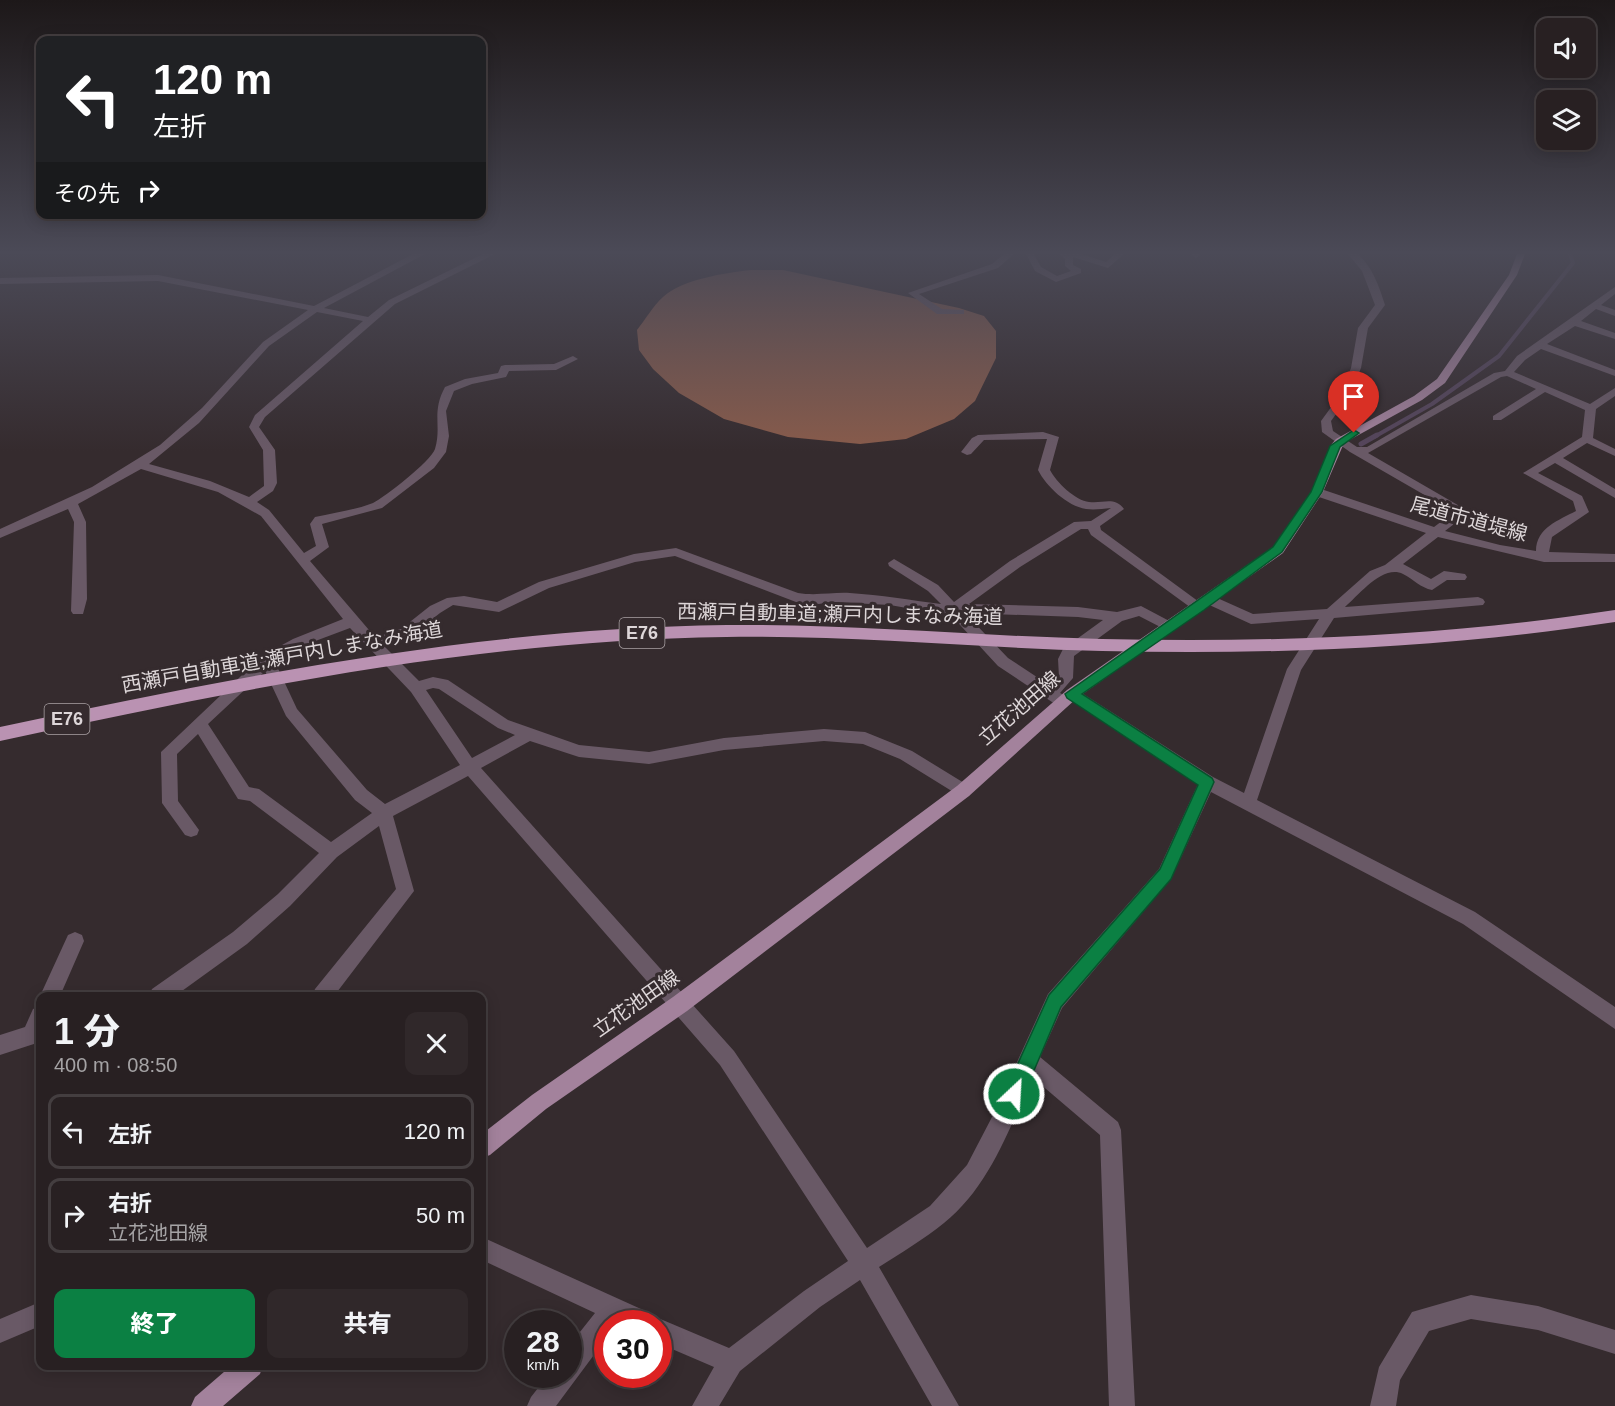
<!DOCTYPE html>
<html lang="ja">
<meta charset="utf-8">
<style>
body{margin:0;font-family:Arial,"Noto Sans JP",sans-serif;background:#30282a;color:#f1f3f6;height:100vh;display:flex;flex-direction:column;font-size:22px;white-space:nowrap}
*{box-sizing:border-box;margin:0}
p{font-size:20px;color:#a5a3a5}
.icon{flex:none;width:33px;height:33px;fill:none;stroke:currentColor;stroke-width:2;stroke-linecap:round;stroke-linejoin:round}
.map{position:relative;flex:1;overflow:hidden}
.sheet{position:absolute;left:36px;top:992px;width:450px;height:378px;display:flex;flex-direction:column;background:#282022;border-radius:12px;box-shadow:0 3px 15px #0003,0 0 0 2px #443e40}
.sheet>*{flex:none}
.top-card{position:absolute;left:36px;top:36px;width:450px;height:183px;border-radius:12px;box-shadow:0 3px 15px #0003,0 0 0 2px #443e40;background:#202124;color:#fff;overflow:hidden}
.fabs{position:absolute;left:1536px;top:18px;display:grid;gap:12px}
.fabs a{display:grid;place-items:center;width:60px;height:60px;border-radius:12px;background:#282022;box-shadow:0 3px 15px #0003,0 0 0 2px #443e40;font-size:30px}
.speed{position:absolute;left:504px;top:1310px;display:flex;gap:12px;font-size:30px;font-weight:700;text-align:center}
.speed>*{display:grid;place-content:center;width:78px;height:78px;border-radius:50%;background:#282022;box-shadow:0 3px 15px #0003,0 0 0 2px #443e40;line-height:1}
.speed small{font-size:15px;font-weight:400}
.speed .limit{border:9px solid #d22;background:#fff;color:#111}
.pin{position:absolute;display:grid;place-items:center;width:51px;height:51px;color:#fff;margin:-62px -26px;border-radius:50% 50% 50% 0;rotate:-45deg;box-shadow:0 0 6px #0007}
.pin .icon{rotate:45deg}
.me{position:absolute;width:66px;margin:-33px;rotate:25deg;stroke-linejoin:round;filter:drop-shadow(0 0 4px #0008)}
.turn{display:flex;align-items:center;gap:21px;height:126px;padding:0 18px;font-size:27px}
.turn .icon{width:78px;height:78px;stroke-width:2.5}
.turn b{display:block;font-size:42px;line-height:51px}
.then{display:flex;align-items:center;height:57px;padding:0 18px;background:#0003;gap:12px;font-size:22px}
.round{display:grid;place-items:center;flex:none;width:63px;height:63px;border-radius:12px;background:#30282a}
.headline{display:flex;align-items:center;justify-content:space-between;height:102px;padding:0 18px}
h1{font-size:36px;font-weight:800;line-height:45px}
.button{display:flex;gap:12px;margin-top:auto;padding:12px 18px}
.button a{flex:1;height:69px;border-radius:12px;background:#0b8043;color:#fff;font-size:24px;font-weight:800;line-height:69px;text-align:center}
.button a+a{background:#30282a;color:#f1f3f6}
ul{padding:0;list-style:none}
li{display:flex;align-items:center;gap:18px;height:75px;margin:0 12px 9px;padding:0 6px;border:3px solid #443e40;border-radius:12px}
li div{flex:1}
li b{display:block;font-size:22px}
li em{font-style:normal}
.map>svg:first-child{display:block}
.forest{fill:#885b4b}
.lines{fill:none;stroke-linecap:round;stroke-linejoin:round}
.stream-far1{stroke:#55455b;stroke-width:4}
.stream{stroke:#55455b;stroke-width:5}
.minor{fill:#695966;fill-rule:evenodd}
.major{fill:#a3829c;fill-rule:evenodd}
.highway{fill:#ba92b2;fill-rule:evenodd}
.route{fill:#0b8043;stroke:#07532c;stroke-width:1.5}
.labels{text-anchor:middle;stroke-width:6;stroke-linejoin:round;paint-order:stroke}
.shield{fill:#352b2e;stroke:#aba3a5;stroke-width:1.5}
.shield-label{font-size:18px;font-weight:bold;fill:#ddd6d8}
.street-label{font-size:20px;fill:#ddd6d8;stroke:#352b2e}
</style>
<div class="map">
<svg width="1615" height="1406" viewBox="0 0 1615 1406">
<rect width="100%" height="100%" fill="#352b2e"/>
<path class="forest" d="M751,270H783L959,308L984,316L996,331V358L975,401L954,419L906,439L860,444L788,437L724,419L679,393L653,369L639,350L637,330C645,320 653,306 663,297C683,279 725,273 751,270Z"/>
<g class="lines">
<path class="stream-far1" d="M1374,437L1432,404L1499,356L1573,263L1570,254"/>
<path class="stream" d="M1361,444L1377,435"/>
<path class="minor" d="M413,254H425L324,308L368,317L389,300L483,254H495L395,304L265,417L259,427L275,450L277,483L273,491L257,502L269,510L304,553L316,546L310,524L315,517C333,513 355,510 373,503C385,497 431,461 435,449C442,425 431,413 445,387L465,379L498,373L501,366L505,365L554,364L573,356L578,359L556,370L509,371L506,377L472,384L454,391L446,411L449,436L446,452L434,468L382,508L322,524L329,547L310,561L375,637L401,629L430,606L447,598L464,596L497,602L539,582L634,554L676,548L798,593C816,596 833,592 850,593C881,595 910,600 941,604L928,591L889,566L888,563L894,559L938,585L954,602L1010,561L1074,522L1091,521L1111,508C1102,509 1094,510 1086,509C1067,506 1046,486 1038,470L1047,439L984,440L971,454L967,455L961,452L972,438L978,435L1043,432L1059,437L1050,470C1056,482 1076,501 1089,502C1103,504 1114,496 1124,509L1100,526L1101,530L1206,607L1204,610H1194L1091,535L1088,529H1081L1020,567L969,604L1078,607L1117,612L1141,606L1175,624L1177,627L1175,630L1170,632L1139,616L1122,621L1074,656L1073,678L1060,693L1066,696L1067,690H1077L1213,777L1244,793L1287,669L1319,619L1251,624L1205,603L1203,600L1205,597H1215L1253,614L1327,609L1370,571L1385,565L1426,533L1313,495V489H1321L1434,527L1454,512L1350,452L1322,432L1321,421L1340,395L1351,368L1358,328L1375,305L1362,271L1348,254H1358C1373,268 1379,286 1385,305L1368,328L1361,368L1350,395L1331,421L1333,431L1357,447H1367L1494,373L1505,371L1517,356L1615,287V294L1601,305L1615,310V316L1596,309L1581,321L1615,333V339L1575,326L1547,344L1615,370V376L1541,349L1525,360L1514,372L1590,404L1615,388V396L1596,409L1593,438L1615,449V456L1587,443L1563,458L1615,489V498L1555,463L1538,473L1582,496L1589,512L1552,537L1549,552L1615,554V562H1544L1438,537L1403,564L1431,579L1444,571L1465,574L1467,577L1465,580H1447L1432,590C1421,588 1413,579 1403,574C1383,564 1359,595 1345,607L1478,597L1483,599L1485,602L1483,605L1334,618L1301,670L1257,800L1475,912L1615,1007V1029L1463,924L1211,792L1171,879L1062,1008L1040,1057L1118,1122L1121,1130L1135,1406H1109L1100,1135L1032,1077C1010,1128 989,1187 944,1223C924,1239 901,1253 879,1267L959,1406H932L860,1280L820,1307L740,1371L719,1406H692L714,1367L658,1343V1323H608V1336L556,1406H527L531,1397L549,1374H568V1347L595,1313L482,1260V1237L652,1314L654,1320L658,1318L729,1348L804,1291L848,1261L720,1065L468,776L393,816L414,891L334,996H312L315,989L396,889L379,826L337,857L290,906L247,944L175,996H149L152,989L233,932L278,894L319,853L250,801L238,799L198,734L177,754L178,801L199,830L197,835L191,837L185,835L162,803L161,752L262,656L293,639L343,619L261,516L218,492L141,469L78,504L86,522L87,599L83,614H73L71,611L74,522L68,509L0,538V529L92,487L160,445L202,408L263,342L308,310L158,281L0,284V278L158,275L314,306ZM317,312L363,321L255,415L249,427L263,450L264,486L249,497L210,481L149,464L199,423L269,346ZM1507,376L1536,389L1493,416V420H1501L1545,392L1585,410L1582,437L1523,473L1573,501L1576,511C1559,520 1536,528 1536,551L1500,545L1445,531L1463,517L1484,529H1492L1494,526L1368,453L1501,377ZM675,556L796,602L812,605L832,602L890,605L940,614L949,613L998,666L1058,706H1068L1069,699L1198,784L1159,869L1048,994L991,1119L967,1165L930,1206L867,1248L734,1051L481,768L530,741L579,757L649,764L724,750L824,741L863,744L900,759L963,798L969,796L971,791L969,786L912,751L865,732L824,729L724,738L649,752L579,745L508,720L448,680L433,677L419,681L383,645L411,636L440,613L453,605L499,612L549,588L635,562ZM965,613L1078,617L1103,620L1063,649L1058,659L1059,677L1049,685L1008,658ZM350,628L411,692L460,765L385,804L367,790L297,709L275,662L302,646ZM265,671L286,716L355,800L372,813L331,842L259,789L249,787L208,724ZM433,688L439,689L498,728L515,735L472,758L426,690Z
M1004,254H1014L998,268L919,294L942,309L964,310V314H937L908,293L992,264Z
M1026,254H1034L1041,267L1057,276L1071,271L1065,266V259L1060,254H1081L1106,262L1115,254H1124L1108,268L1073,257V265L1081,269V273L1056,282L1035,271Z
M1191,254H1200V255L1196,258Z
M75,932L82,935L84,941L60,996H40L68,935Z
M40,1006V1042L0,1055V1035L25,1027L33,1009Z
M1471,1295L1538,1306L1615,1330V1354L1538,1330L1471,1319L1429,1331L1400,1380L1396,1406H1370L1379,1367L1412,1312Z
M40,1302V1326L0,1343V1319Z"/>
<path class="major" d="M1517,254H1525L1517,275L1445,383L1422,400L1344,443L1323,492L1283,553L1077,698L969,796L687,1011L546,1109L490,1155L482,1158V1134L532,1095L673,997L957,786L1067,690L1273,547L1311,492L1330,446L1336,439L1414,396L1437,379L1509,275Z
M232,1365H263L260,1374L223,1406H191L195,1397Z"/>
<path class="highway" d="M1615,610V622C1445,648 1274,655 1102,651C977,648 852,635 726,637C480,640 240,689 0,741V727C240,676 481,628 727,625C852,624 977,636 1102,639C1274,643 1445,636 1615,610Z"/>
</g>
<linearGradient id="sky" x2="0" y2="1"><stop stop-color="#1d1819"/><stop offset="0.56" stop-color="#4b4a57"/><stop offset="1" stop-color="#4b4a57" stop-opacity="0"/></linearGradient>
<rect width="1615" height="451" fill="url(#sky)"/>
<path class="route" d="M1354,430L1359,433L1340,447L1322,492L1282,552L1204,610L1082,694L1212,778L1214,782L1171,879L1061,1007L1021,1101L1014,1103L1007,1101L1004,1094L1049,995L1160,869L1198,785L1067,698L1065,694L1273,547L1311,492L1330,446Z"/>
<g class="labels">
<g class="shield">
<rect x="619.5" y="618" width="45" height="30" rx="4.5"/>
<rect x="44.5" y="704" width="45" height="30" rx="4.5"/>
</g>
<g class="shield-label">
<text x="642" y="639">E76</text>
<text x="67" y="725">E76</text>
</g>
<g class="street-label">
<text transform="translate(1469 519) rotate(15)" y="7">尾道市道堤線</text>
<text transform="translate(840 614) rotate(1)" y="7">西瀬戸自動車道;瀬戸内しまなみ海道</text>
<text transform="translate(282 657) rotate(-10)" y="7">西瀬戸自動車道;瀬戸内しまなみ海道</text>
<text transform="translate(1019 708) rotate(-41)" y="7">立花池田線</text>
<text transform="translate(636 1003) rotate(-35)" y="7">立花池田線</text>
</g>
</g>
</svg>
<div class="fabs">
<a><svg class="icon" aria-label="sound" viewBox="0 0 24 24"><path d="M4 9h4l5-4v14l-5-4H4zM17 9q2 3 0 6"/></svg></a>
<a><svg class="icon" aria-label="layers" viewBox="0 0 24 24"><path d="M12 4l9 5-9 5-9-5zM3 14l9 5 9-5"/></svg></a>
</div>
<div class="speed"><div>28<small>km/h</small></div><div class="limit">30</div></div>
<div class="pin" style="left:1354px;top:433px;background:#d93025"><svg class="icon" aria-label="arrive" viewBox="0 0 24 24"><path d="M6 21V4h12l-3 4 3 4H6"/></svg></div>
<svg class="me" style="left:1014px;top:1094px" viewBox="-20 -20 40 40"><circle r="17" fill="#0b8043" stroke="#fff" stroke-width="3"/><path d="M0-11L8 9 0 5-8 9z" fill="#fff"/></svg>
<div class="top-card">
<div class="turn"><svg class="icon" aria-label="left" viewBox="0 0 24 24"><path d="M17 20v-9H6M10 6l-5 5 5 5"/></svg><div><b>120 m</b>左折</div></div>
<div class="then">その先<svg class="icon" aria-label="right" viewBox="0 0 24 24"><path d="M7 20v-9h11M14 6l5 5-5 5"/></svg></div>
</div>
<section class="sheet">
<div class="headline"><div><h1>1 分</h1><p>400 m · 08:50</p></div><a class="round"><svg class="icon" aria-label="close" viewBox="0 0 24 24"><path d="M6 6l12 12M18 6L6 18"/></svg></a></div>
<ul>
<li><svg class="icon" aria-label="left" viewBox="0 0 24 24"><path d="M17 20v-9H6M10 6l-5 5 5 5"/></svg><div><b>左折</b></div><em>120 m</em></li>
<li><svg class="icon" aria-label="right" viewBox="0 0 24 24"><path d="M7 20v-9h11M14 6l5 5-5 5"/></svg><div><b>右折</b><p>立花池田線</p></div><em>50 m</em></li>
</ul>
<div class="button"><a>終了</a><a>共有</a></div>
</section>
</div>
